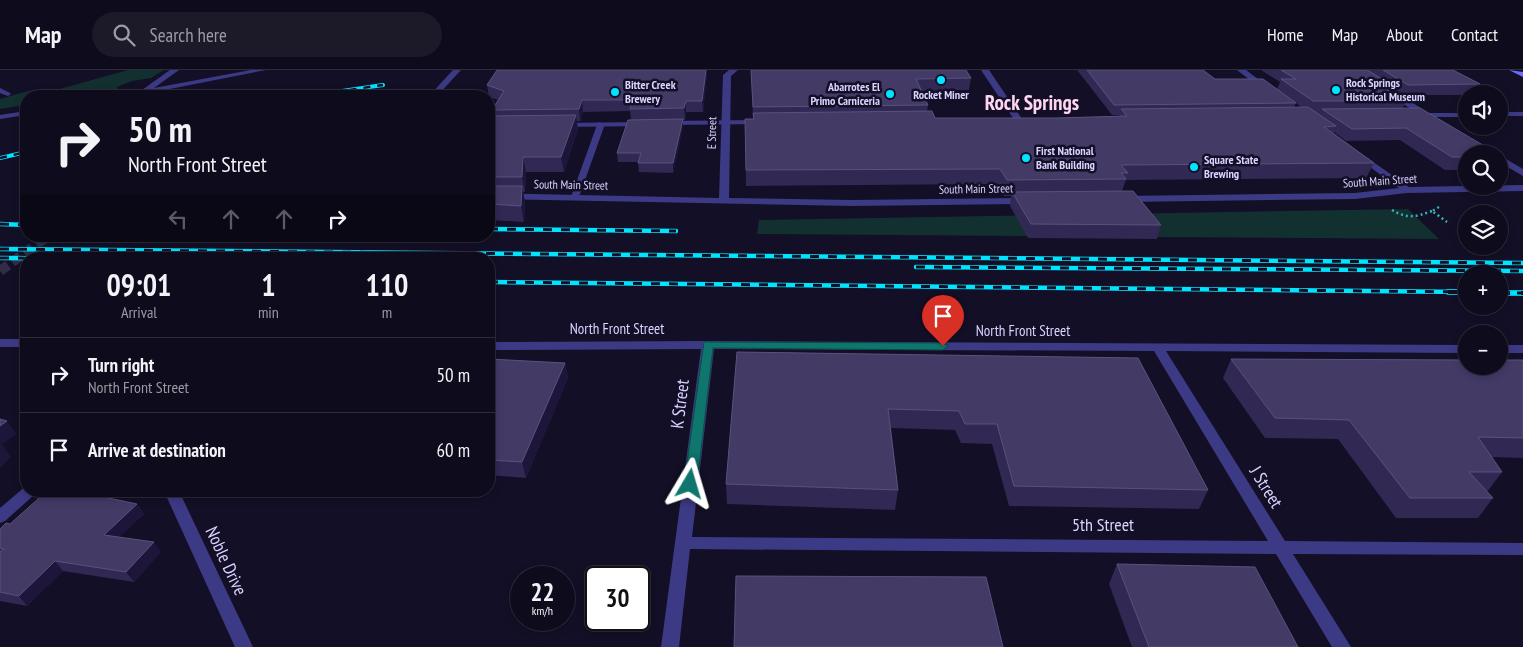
<!DOCTYPE html>
<meta charset="utf-8">
<style>
body{margin:0;font-family:"PT Sans Narrow",sans-serif;background:#1c1929;color:#f1f3f6;height:100vh;display:flex;flex-direction:column;font-size:19px;white-space:nowrap}
*{box-sizing:border-box;margin:0}
p{font-size:16px;color:#9b9ba3}
.icon{flex:none;width:28px;height:28px;fill:none;stroke:currentColor;stroke-width:2;stroke-linecap:round;stroke-linejoin:round}
.map{position:relative;flex:1;overflow:hidden}
.side{position:absolute;left:20px;top:182px;width:475px;height:245px;display:flex;flex-direction:column;background:#0e0b1c;border-radius:20px;box-shadow:0 2px 8px #0003,0 0 0 1px #2e2b3b}
.side>*{flex:none}
.top-card{position:absolute;left:20px;top:20px;width:475px;height:152px;border-radius:20px;box-shadow:0 2px 8px #0003,0 0 0 1px #2e2b3b;background:#0e0b1c;color:#f1f3f6;overflow:hidden}
.buttons{position:absolute;left:1458px;top:15px;display:grid;gap:10px}
.buttons a{display:grid;place-items:center;width:50px;height:50px;border-radius:50%;background:#0e0b1c;box-shadow:0 2px 8px #0003,0 0 0 1px #2e2b3b;font-size:25px}
.speed{position:absolute;left:510px;top:496px;display:flex;gap:10px;font-size:25px;font-weight:700;text-align:center}
.speed>*{display:grid;place-content:center;width:65px;height:65px;border-radius:50%;background:#0e0b1c;box-shadow:0 2px 8px #0003,0 0 0 1px #2e2b3b;line-height:1}
.speed small{font-size:12px;font-weight:400}
.speed .limit{border:2px solid #111;border-radius:8px;background:#fff;color:#111}
.pin{position:absolute;display:grid;place-items:center;width:42px;height:42px;color:#fff;margin:-51px -21px;border-radius:50% 50% 50% 0;rotate:-45deg;box-shadow:0 0 5px #0007}
.pin .icon{rotate:45deg}
.me{position:absolute;width:55px;margin:-28px;rotate:7deg;stroke-linejoin:round;filter:drop-shadow(0 0 4px #0008)}
.turn{display:flex;align-items:center;gap:18px;height:105px;padding:0 25px;font-size:22px}
.turn .icon{width:65px;height:65px;stroke-width:2.5}
.turn b{display:block;font-size:35px;line-height:42px}
.lanes{display:flex;align-items:center;height:48px;padding:0 25px;background:#0003;justify-content:center;gap:25px;direction:ltr}
.lanes .off{opacity:.35}
.eta{display:flex;justify-content:space-evenly;align-items:center;height:85px;text-align:center}
.eta b{font-size:30px;font-weight:700;line-height:35px}
ul{padding:0;list-style:none}
li{display:flex;align-items:center;gap:15px;height:75px;padding:0 25px;border-top:1px solid #2e2b3b}
li div{flex:1}
li b{display:block;font-size:19px}
li em{font-style:normal}
header{display:flex;align-items:center;gap:30px;box-sizing:border-box;height:70px;padding:0 25px;background:#0e0b1c;border-bottom:1px solid #2e2b3b}
header strong{font-size:24px}
nav{display:flex;gap:28px;margin-inline-start:auto;font-size:18px}
.search{width:350px;height:45px;background:#1c1929;display:flex;align-items:center;gap:12px;box-sizing:border-box;padding:0 18px;border-radius:28px;color:#9b9ba3;font-size:19px}
.map>svg:first-child{display:block}
.green{fill:#12302f}
.lines{fill:none;stroke-linecap:round;stroke-linejoin:round}
.tertiary-tunnel{stroke:#312d47;stroke-width:10;stroke-dasharray:10 5;stroke-linecap:butt}
.path{stroke:#2fb8b0;stroke-width:2.5;stroke-dasharray:2 3;stroke-linecap:butt}
.service{fill:#3d3a85;fill-rule:evenodd}
.minor{fill:#3d3a85;fill-rule:evenodd}
.tertiary{fill:#3d3a85;fill-rule:evenodd}
.secondary{fill:#6f6bff;fill-rule:evenodd}
.rail-far2-casing{stroke:#00e5ff;stroke-width:4}
.rail-far1-casing{stroke:#00e5ff;stroke-width:4.5}
.rail-casing{stroke:#00e5ff;stroke-width:5.5}
.rail-far2{stroke:#130f26;stroke-width:2.5;stroke-dasharray:7;stroke-linecap:butt}
.rail-far1{stroke:#130f26;stroke-width:3;stroke-dasharray:9;stroke-linecap:butt}
.rail{stroke:#130f26;stroke-width:4;stroke-dasharray:11;stroke-linecap:butt}
.wall{fill:#312854;fill-rule:evenodd}
.shaded-wall{fill:#1d163a}
.building{fill:#433a66;stroke:#5a527e}
.route{fill:#0f766e;stroke:#0a4d48}
.poi-dot{fill:#00e5ff;stroke:#130f26;stroke-width:2}
.labels{text-anchor:middle;stroke-width:5;stroke-linejoin:round;paint-order:stroke}
.far-poi-label{font-size:12px;font-weight:bold;fill:#d9d4ff;stroke:#130f26;text-anchor:start}
.far-street-label{font-size:12px;fill:#d9d4ff;stroke:#130f26}
.street-label{font-size:15px;fill:#d9d4ff;stroke:#130f26}
.near-street-label{font-size:18px;fill:#d9d4ff;stroke:#130f26}
.far-town-label{font-size:21px;font-weight:bold;fill:#ffd6f0;stroke:#130f26}
</style>
<header>
<strong>Map</strong>
<div class="search"><svg class="icon" aria-label="search" viewBox="0 0 24 24"><circle cx="10" cy="10" r="6"/><path d="M15 15l6 6"/></svg>Search here</div>
<nav><a>Home</a><a>Map</a><a>About</a><a>Contact</a></nav>
</header>
<div class="map">
<svg width="1523" height="577" viewBox="0 0 1523 577">
<rect width="100%" height="100%" fill="#130f26"/>
<path class="green" d="M128,0H164L151,8L132,11L117,17L118,20L86,26H26V35L0,39V29C14,26 35,16 49,22Z
M1408,139L1439,169L757,164L759,150Z"/>
<g class="lines">
<path class="tertiary-tunnel" d="M0,201L48,166"/>
<path class="path" d="M1439,137L1432,141L1447,152
M1392,140C1407,149 1416,147 1432,141"/>
<path class="service" d="M0,18L10,23L11,24L8,26L0,23Z
M598,52L605,54L579,127L575,130L572,129L571,127Z"/>
<path class="minor" d="M729,0H738L731,6L729,128L853,130L1026,128L1031,131L1026,134L853,136L489,129V123L719,128L723,5Z
M981,0H989L1022,49L1021,51H1015Z
M1389,21H1395L1434,47L1427,49L1389,25Z
M1359,82L1409,117L1523,115V121L1407,123L1355,129L1124,132L1119,129L1124,126L1355,123L1399,118L1356,87L1355,85Z
M1499,85L1523,99V106L1499,92Z
M0,269H26V277H0Z
M708,271L1466,275V283L1166,281L1285,471L1523,473V485L1293,484L1351,577H1332L1276,484L690,479L679,577H661L701,279L489,280V272ZM714,279L1154,281L1268,471L692,467Z
M1499,275H1523V283H1499Z
M26,416V421H36L34,425L5,451L0,453V438Z
M164,421H179L253,577H235Z"/>
<path class="tertiary" d="M170,0H179L154,18L251,0H266L134,26H119L142,20Z
M453,0H461L437,26H429Z
M1237,0H1246L1271,19L1264,21Z
M26,41V45L0,49V45Z
M1499,42H1523V46H1499Z
M1413,43H1466V47H1413Z
M761,50L765,52L764,54L666,55L662,53L666,51Z
M644,52L648,54L647,56L561,57L557,55L561,53Z"/>
<path class="secondary" d="M1509,0L1523,2V7Z"/>
<defs>
<path id="rail-far2" d="M308,26L383,15
M0,88L26,82"/>
<path id="rail-far1" d="M0,154L26,155
M489,159L676,161
M0,179L1523,193
M0,188L153,189
M916,197L1523,201
M489,212L1466,222
M1499,223H1523"/>
<path id="rail" d="M1448,222H1466
M1499,223H1523"/>
</defs>
<use href="#rail-far2" class="rail-far2-casing"/>
<use href="#rail-far1" class="rail-far1-casing"/>
<use href="#rail" class="rail-casing"/>
<use href="#rail-far2" class="rail-far2"/>
<use href="#rail-far1" class="rail-far1"/>
<use href="#rail" class="rail"/>
</g>
<path class="wall" d="M751,0L971,8L969,20L921,21L928,35L927,41L935,48H1057L1119,46L1120,45H1112L1077,0H1203L1215,9L1277,19L1280,12L1261,0H1453L1480,14L1475,24H1466V25H1403L1390,18V19L1391,20L1390,21L1406,31L1403,38L1466,84V100H1445L1400,70L1346,71L1334,62V63L1374,93L1366,108L1126,110L1122,121L1161,155L1157,169L1028,168L1010,136L1011,126H1004L997,114L746,116L745,49H753ZM1296,33L1301,37H1294Z
M707,4L703,42H686L685,50H683V58L673,103L639,102L638,92H618L617,83L631,50L630,41L583,42L580,51H576L578,59L564,102H526L525,122H523L525,132L524,152L489,150V46H493L492,40L498,30L489,27L487,15Z
M1499,84L1502,86L1499,92Z
M737,282L1138,288L1208,420L1199,439L1009,436L992,374L961,373L955,360L891,358L898,420L895,440L727,434L726,414Z
M489,289L565,293L568,308L526,408L489,405Z
M1231,289L1523,290V388L1492,387L1502,402L1487,422L1493,428L1478,448H1396L1338,369L1265,368L1223,308Z
M104,421L110,429L137,434L144,444L119,467L154,472L161,482L134,512L63,501L27,536L0,531V459L10,454Z
M1117,494L1298,577H1132L1109,514Z"/>
<path class="shaded-wall" d="M706,0H707V4L703,42L702,31Z
M582,30L583,42L580,51L579,39Z
M686,31V42L685,50L684,38Z
M576,45L578,59L564,102L561,87Z
M683,49V58L673,103V93Z
M523,87L526,102L525,122L522,107Z
M522,116L525,132L524,152L521,136Z
M565,293L568,308L526,408L522,392Z
M7,351L17,364L2,374L11,387L0,398V356Z
M104,421L111,431L99,426Z
M137,434L144,444L111,475L104,465Z
M154,472L161,482L134,512L126,502Z
M55,491L63,501L27,536L19,526Z"/>
<path class="building" d="M497,0H706L702,31H686L684,38L630,39L633,30H582L579,39L492,40L504,21L487,15Z
M751,0H966L971,8L916,9L928,35L753,37Z
M1087,0H1203L1215,9H1263L1296,33L1114,35Z
M1281,0H1367L1392,15H1382L1391,20H1388L1406,31H1313L1281,9H1296Z
M1383,0H1453L1480,14L1408,15Z
M1308,37L1336,56L1324,57L1374,93L1121,95L1128,103H1121L1126,109L1007,110L1000,99L746,100L745,49H754L753,43L932,41L935,48H1057L1127,46L1121,39Z
M1420,38L1498,84H1466V87H1452L1406,58L1352,59L1322,39Z
M576,45L561,87H523L522,107H489V46Z
M683,49L673,93H638L641,83H617L628,50Z
M489,116H522L521,136L489,134Z
M1133,121L1161,155L1031,154L1012,122Z
M737,282L1138,288L1208,420L1014,416L997,354H965L959,341L888,339L898,420L726,414Z
M489,289L565,293L522,392L489,390Z
M1231,289L1466,290V296H1499V290H1523V368L1478,367L1502,402H1469L1493,428H1410L1349,350L1275,348Z
M0,349L7,351L0,356Z
M47,421H104L99,426L137,434L104,465L154,472L126,502L55,491L19,526L0,522V482L4,479L0,478V459L6,453L10,454Z
M1117,494L1255,497L1298,577H1149Z
M736,506L986,507L1003,577H734Z"/>
<path class="route" d="M704,272L943,273L948,276L943,280L713,278L697,414L690,419L684,414Z"/>
<g class="poi-dot">
<circle cx="941" cy="10" r="5"/>
<circle cx="1336" cy="20" r="5"/>
<circle cx="615" cy="22" r="5"/>
<circle cx="890" cy="24" r="5"/>
<circle cx="1026" cy="88" r="5"/>
<circle cx="1194" cy="97" r="5"/>
</g>
<g class="labels">
<g class="far-poi-label">
<text x="1346" y="17">Rock Springs<tspan x="1346" dy="14">Historical Museum</tspan></text>
<text x="625" y="19">Bitter Creek<tspan x="625" dy="14">Brewery</tspan></text>
<text x="880" y="21" text-anchor="end">Abarrotes El<tspan x="880" dy="14">Primo Carniceria</tspan></text>
<text x="941" y="29" text-anchor="middle">Rocket Miner</text>
<text x="1036" y="85">First National<tspan x="1036" dy="14">Bank Building</tspan></text>
<text x="1204" y="94">Square State<tspan x="1204" dy="14">Brewing</tspan></text>
</g>
<g class="far-street-label">
<text transform="translate(712 63) rotate(-89)" y="4">E Street</text>
<text transform="translate(1380 111) rotate(-4)" y="4">South Main Street</text>
<text transform="translate(571 115) rotate(1)" y="4">South Main Street</text>
<text transform="translate(976 119) rotate(-1)" y="4">South Main Street</text>
</g>
<g class="street-label">
<text x="617" y="264">North Front Street</text>
<text x="1023" y="266">North Front Street</text>
</g>
<g class="near-street-label">
<text transform="translate(680 334) rotate(-83)" y="6">K Street</text>
<text transform="translate(1266 417) rotate(58)" y="6">J Street</text>
<text x="1103" y="461">5th Street</text>
<text transform="translate(226 491) rotate(65)" y="6">Noble Drive</text>
</g>
<g class="far-town-label">
<text x="1032" y="40">Rock Springs</text>
</g>
</g>
</svg>
<div class="buttons">
<a><svg class="icon" aria-label="sound" viewBox="0 0 24 24"><path d="M4 9h4l5-4v14l-5-4H4zM17 9q2 3 0 6"/></svg></a>
<a><svg class="icon" aria-label="search" viewBox="0 0 24 24"><circle cx="10" cy="10" r="6"/><path d="M15 15l6 6"/></svg></a>
<a><svg class="icon" aria-label="layers" viewBox="0 0 24 24"><path d="M12 4l9 5-9 5-9-5zM3 14l9 5 9-5"/></svg></a>
<a>+</a>
<a>−</a>
</div>
<div class="speed"><div>22<small>km/h</small></div><div class="limit">30</div></div>
<div class="pin" style="left:943px;top:276px;background:#d93025"><svg class="icon" aria-label="arrive" viewBox="0 0 24 24"><path d="M6 21V4h12l-3 4 3 4H6"/></svg></div>
<svg class="me" style="left:690px;top:414px" viewBox="-20 -20 40 40"><path d="M0-17L14 15 0 8-14 15z" fill="#0f766e" stroke="#fff" stroke-width="4"/></svg>
<div class="top-card">
<div class="turn"><svg class="icon" aria-label="right" viewBox="0 0 24 24"><path d="M7 20v-9h11M14 6l5 5-5 5"/></svg><div><b>50 m</b>North Front Street</div></div>
<div class="lanes"><svg class="icon off" aria-label="left" viewBox="0 0 24 24"><path d="M17 20v-9H6M10 6l-5 5 5 5"/></svg><svg class="icon off" aria-label="ahead" viewBox="0 0 24 24"><path d="M12 20V5M6 11l6-6 6 6"/></svg><svg class="icon off" aria-label="ahead" viewBox="0 0 24 24"><path d="M12 20V5M6 11l6-6 6 6"/></svg><svg class="icon" aria-label="right" viewBox="0 0 24 24"><path d="M7 20v-9h11M14 6l5 5-5 5"/></svg></div>
</div>
<section class="side">
<div class="eta">
<div><b>09:01</b><p>Arrival</p></div>
<div><b>1</b><p>min</p></div>
<div><b>110</b><p>m</p></div>
</div>
<ul>
<li><svg class="icon" aria-label="right" viewBox="0 0 24 24"><path d="M7 20v-9h11M14 6l5 5-5 5"/></svg><div><b>Turn right</b><p>North Front Street</p></div><em>50 m</em></li>
<li><svg class="icon" aria-label="arrive" viewBox="0 0 24 24"><path d="M6 21V4h12l-3 4 3 4H6"/></svg><div><b>Arrive at destination</b></div><em>60 m</em></li>
</ul>
</section>
</div>
